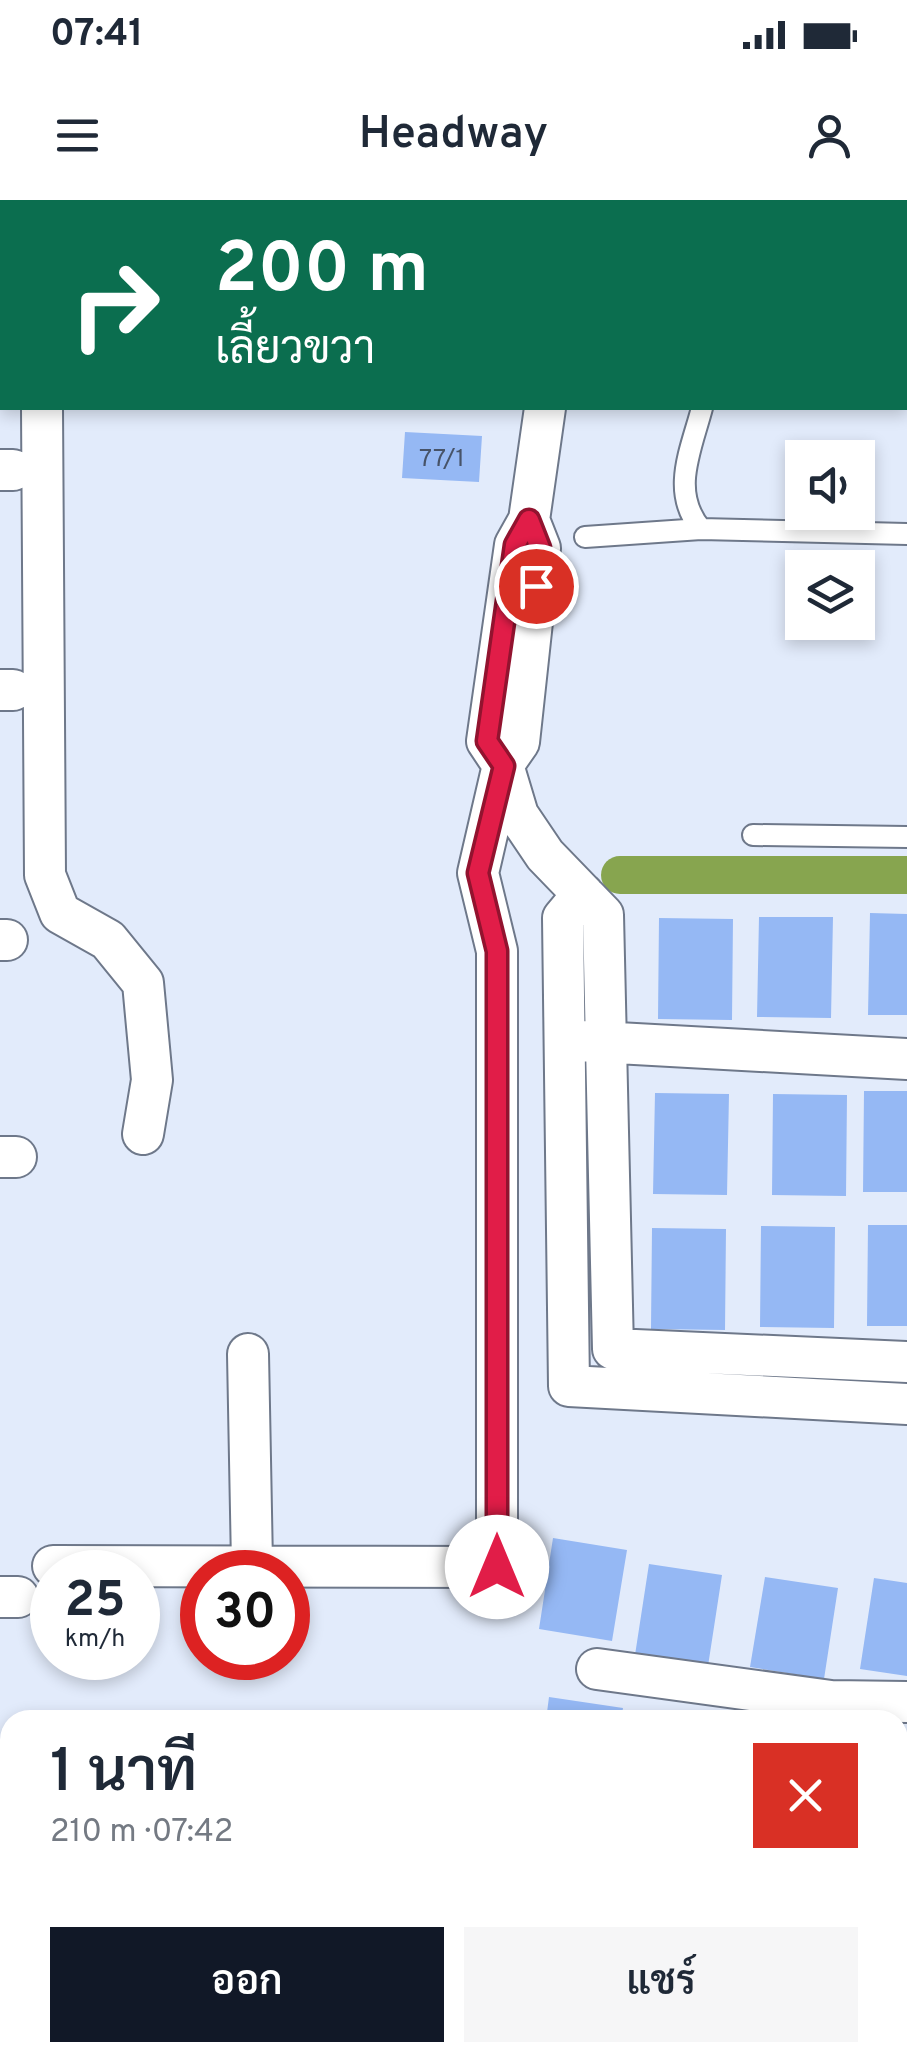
<!DOCTYPE html>
<html lang="th">
<meta charset="utf-8">
<style>
body{margin:0;font-family:Overpass,Sarabun,sans-serif;background:#f6f6f7;color:#1f2937;height:100vh;display:flex;flex-direction:column;font-size:38px;white-space:nowrap}
*{box-sizing:border-box;margin:0}
p{font-size:32px;color:#747a83}
.icon{flex:none;width:55px;height:55px;fill:none;stroke:currentColor;stroke-width:2;stroke-linecap:round;stroke-linejoin:round}
.map{position:relative;flex:1;overflow:hidden}
.sheet{position:absolute;left:0px;top:1510px;width:908px;height:352px;display:flex;flex-direction:column;background:#fff;border-radius:30px 30px 0 0;box-shadow:0 5px 15px #0003}
.sheet>*{flex:none}
.hud{position:absolute;left:0px;top:0px;width:908px;height:210px;box-shadow:0 5px 15px #0003;background:#0b6e4f;color:#fff;overflow:hidden}
.tools{position:absolute;left:785px;top:240px;display:grid;gap:20px}
.tools a{display:grid;place-items:center;width:90px;height:90px;border-radius:0px;background:#fff;box-shadow:0 5px 15px #0003;font-size:50px}
.speed{position:absolute;left:30px;top:1350px;display:flex;gap:20px;font-size:50px;font-weight:700;text-align:center}
.speed>*{display:grid;place-content:center;width:130px;height:130px;border-radius:50%;background:#fff;box-shadow:0 5px 15px #0003;line-height:1}
.speed small{font-size:25px;font-weight:400}
.speed .limit{border:15px solid #d22;background:#fff;color:#111}
.pin{position:absolute;display:grid;place-items:center;width:85px;height:85px;color:#fff;margin:-42px;border:5px solid #fff;border-radius:50%;box-shadow:0 2px 10px #0007}
.me{position:absolute;width:110px;margin:-55px;rotate:0deg;stroke-linejoin:round;filter:drop-shadow(0 0 8px #0008)}
.turn{display:flex;align-items:center;gap:35px;height:210px;padding:0 50px;font-size:45px}
.turn .icon{width:130px;height:130px;stroke-width:2.5}
.turn b{display:block;font-size:70px;line-height:85px}
.round{display:grid;place-items:center;flex:none;width:105px;height:105px;border-radius:0px;background:#f6f6f7}
.head{display:flex;align-items:center;justify-content:space-between;height:170px;padding:0 50px}
h1{font-size:60px;font-weight:600;line-height:75px}
.action{display:flex;gap:20px;margin-top:auto;padding:20px 50px}
.action a{flex:1;height:115px;border-radius:0px;background:#111827;color:#fff;font-size:40px;font-weight:600;line-height:115px;text-align:center}
.action a+a{background:#f6f6f7;color:#1f2937}
.status{display:flex;justify-content:space-between;align-items:center;height:70px;padding:0 50px;background:#fff;direction:ltr}
.status svg{height:28px;fill:currentColor}
header{display:flex;justify-content:space-between;align-items:center;height:130px;padding:0 50px;background:#fff;font-size:45px;font-weight:600}
.map>svg:first-child{display:block}
.lines{fill:none;stroke-linecap:round;stroke-linejoin:round}
.canal{stroke:#87a54f;stroke-width:38}
.building{fill:#95b8f4}
.lane-casing{stroke:#6e788a;stroke-width:24}
.street-casing{stroke:#6e788a;stroke-width:44}
.lane{stroke:#fff;stroke-width:20}
.street{stroke:#fff;stroke-width:40}
.route-casing{stroke:#92132f;stroke-width:25}
.route{stroke:#e11d48;stroke-width:18}
.labels{text-anchor:middle;stroke-width:10;stroke-linejoin:round;paint-order:stroke}
.number-label{font-size:25px;fill:#475368}
</style>
<div class="status"><b>07:41</b><svg viewBox="0 0 49 12"><path d="M0 12V9h3v3zM5 12V6h3v6zM10 12V3h3v9zM15 12V0h3v12zM26 1h20v11H26zM47 4h2v5h-2z"/></svg></div>
<header><svg class="icon" aria-label="menu" viewBox="0 0 24 24"><path d="M4 6h16M4 12h16M4 18h16"/></svg>Headway<svg class="icon" aria-label="person" viewBox="0 0 24 24"><circle cx="12" cy="8" r="4"/><path d="M4 21q1-7 8-7t8 7"/></svg></header>
<div class="map">
<svg width="907" height="1862" viewBox="0 0 907 1862">
<rect width="100%" height="100%" fill="#e2ebfb"/>
<g class="lines">
<path class="canal" d="M620,675H907"/>
</g>
<path class="building" d="M405,232L482,236L479,282L402,278Z
M870,713L907,714V815H868Z
M759,717H833L831,818L757,817Z
M659,718L733,719L732,820L658,819Z
M864,891H907V992H863Z
M655,893L729,894L727,995L653,994Z
M773,894L847,895L846,996L772,995Z
M868,1025H907V1126H867Z
M761,1026L835,1027L834,1128L760,1127Z
M652,1028L726,1029L725,1130L651,1129Z
M553,1338L627,1350L612,1441L539,1429Z
M649,1364L722,1375L708,1466L635,1455Z
M765,1377L838,1388L824,1479L750,1467Z
M874,1378L907,1383V1476L860,1469Z
M549,1497L623,1508L621,1520H546Z
M898,1544L907,1545V1639L898,1637Z
M898,1664L907,1666V1759L898,1758Z
M898,1836L907,1837V1862H852L853,1852H898Z
M535,1852H610L609,1862H533Z
M632,1852H707L705,1862H630Z
M746,1852H822L820,1862H745Z"/>
<g class="lines">
<defs>
<path id="lane" d="M868,0V2
M8,2V0
M485,2V0
M905,96H907
M0,198L2,135
M702,208C691,250 670,292 701,329L907,334
M585,337L701,329
M753,635L907,637"/>
<path id="street" d="M44,2V0
M323,2V0
M553,2V0
M602,2V0
M42,208L45,675L60,713L108,740L143,783L152,880L143,934
M545,208L529,320L515,345L487,541L503,565L518,615L545,655L603,715L613,1149L907,1162
M0,270H13
M0,490H13
M583,694L563,718L569,1186L907,1204
M0,740H7
M581,841L907,859
M0,957H16
M248,1154L252,1364
M53,1366L497,1367V751L478,673L503,565L519,542L540,348L529,320
M0,1397H18
M597,1469L831,1501L907,1502
M0,1622H10
M898,1789L907,1790
M0,1836H10
M479,1862L480,1852"/>
</defs>
<use href="#lane" class="lane-casing"/>
<use href="#street" class="street-casing"/>
<use href="#lane" class="lane"/>
<use href="#street" class="street"/>
</g>
<g class="lines">
<defs>
<path id="route" d="M497,1367V751L478,673L504,566L487,541L515,345L529,320L540,348L536,386"/>
</defs>
<use href="#route" class="route-casing"/>
<use href="#route" class="route"/>
</g>
<g class="labels">
<g class="number-label">
<text x="442" y="266">77/1</text>
</g>
</g>
</svg>
<div class="tools">
<a><svg class="icon" aria-label="sound" viewBox="0 0 24 24"><path d="M4 9h4l5-4v14l-5-4H4zM17 9q2 3 0 6"/></svg></a>
<a><svg class="icon" aria-label="layers" viewBox="0 0 24 24"><path d="M12 4l9 5-9 5-9-5zM3 14l9 5 9-5"/></svg></a>
</div>
<div class="speed"><div>25<small>km/h</small></div><div class="limit">30</div></div>
<div class="pin" style="left:536px;top:386px;background:#d93025"><svg class="icon" aria-label="arrive" viewBox="0 0 24 24"><path d="M6 21V4h12l-3 4 3 4H6"/></svg></div>
<svg class="me" style="left:497px;top:1367px" viewBox="-20 -20 40 40"><circle r="19" fill="#fff"/><path d="M0-13L10 11 0 6-10 11z" fill="#e11d48"/></svg>
<div class="hud">
<div class="turn"><svg class="icon" aria-label="right" viewBox="0 0 24 24"><path d="M7 20v-9h11M14 6l5 5-5 5"/></svg><div><b>200 m</b>เลี้ยวขวา</div></div>
</div>
<section class="sheet">
<div class="head"><div><h1>1 นาที</h1><p>210 m · 07:42</p></div><a class="round" style="background:#d93025;color:#fff"><svg class="icon" aria-label="close" viewBox="0 0 24 24"><path d="M6 6l12 12M18 6L6 18"/></svg></a></div>
<div class="action"><a>ออก</a><a>แชร์</a></div>
</section>
</div>
